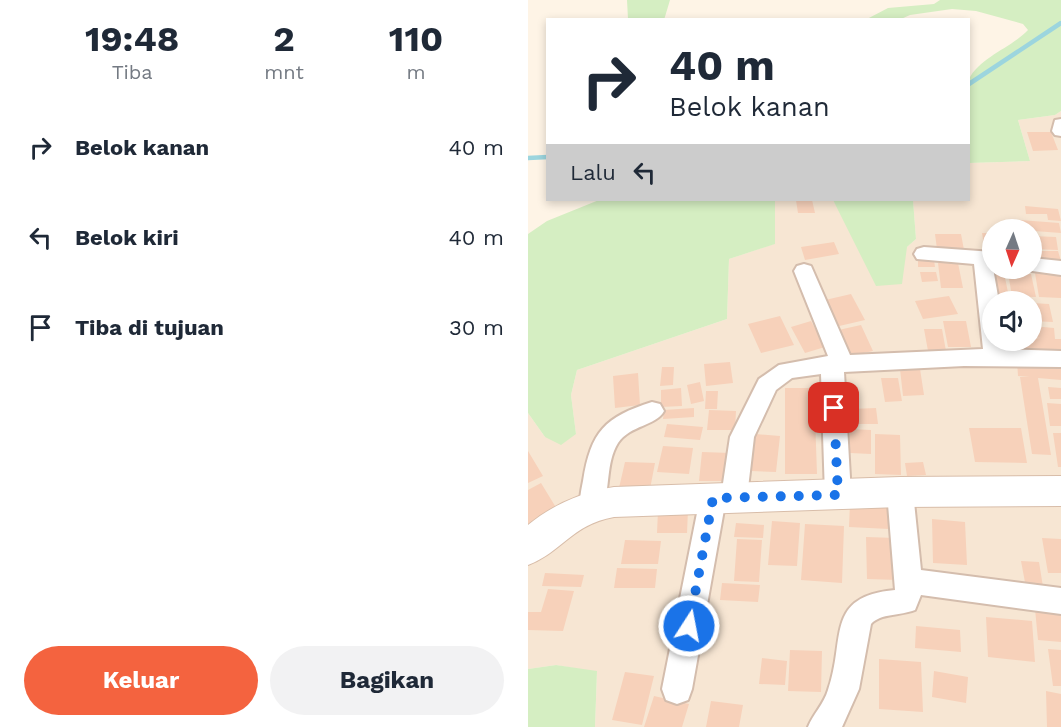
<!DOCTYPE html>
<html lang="id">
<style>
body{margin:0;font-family:"Work Sans",sans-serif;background:#f2f2f3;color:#1f2937;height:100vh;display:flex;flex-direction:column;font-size:22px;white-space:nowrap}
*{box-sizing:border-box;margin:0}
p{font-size:20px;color:#747a83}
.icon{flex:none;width:33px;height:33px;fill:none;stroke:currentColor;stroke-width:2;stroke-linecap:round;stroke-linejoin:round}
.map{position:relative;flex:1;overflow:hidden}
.sheet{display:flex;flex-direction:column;background:#fff;width:528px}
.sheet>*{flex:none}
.banner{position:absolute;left:18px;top:18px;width:424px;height:183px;border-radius:0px;box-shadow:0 3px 9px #0003;background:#fff;color:#1f2937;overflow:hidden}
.needle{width:39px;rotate:183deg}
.fabs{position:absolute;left:454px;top:219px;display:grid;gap:12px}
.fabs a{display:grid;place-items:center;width:60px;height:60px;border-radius:50%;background:#fff;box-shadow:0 3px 9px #0003;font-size:30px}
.pin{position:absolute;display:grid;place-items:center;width:51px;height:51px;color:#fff;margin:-26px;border-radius:12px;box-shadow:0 3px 9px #0006}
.me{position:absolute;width:66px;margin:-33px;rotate:11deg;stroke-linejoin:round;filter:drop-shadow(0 0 4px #0008)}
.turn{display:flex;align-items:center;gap:21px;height:126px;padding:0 24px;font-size:27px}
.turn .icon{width:78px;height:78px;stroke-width:2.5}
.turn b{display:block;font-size:42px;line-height:51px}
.then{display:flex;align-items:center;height:57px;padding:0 24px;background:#0003;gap:12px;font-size:22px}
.eta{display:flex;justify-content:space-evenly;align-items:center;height:102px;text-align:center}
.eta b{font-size:36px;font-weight:700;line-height:42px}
.cta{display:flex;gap:12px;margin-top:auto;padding:12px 24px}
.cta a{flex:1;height:69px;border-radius:36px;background:#f4633f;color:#fff;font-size:24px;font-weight:700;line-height:69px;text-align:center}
.cta a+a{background:#f2f2f3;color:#1f2937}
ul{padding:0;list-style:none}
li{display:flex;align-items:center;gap:18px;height:90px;padding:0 24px}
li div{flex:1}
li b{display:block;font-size:22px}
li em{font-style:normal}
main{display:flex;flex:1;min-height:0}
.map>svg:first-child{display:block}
.residential{fill:#f7e6d3;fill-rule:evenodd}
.green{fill:#d5eec2}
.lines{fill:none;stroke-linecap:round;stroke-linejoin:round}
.stream{stroke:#9cd5de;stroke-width:4.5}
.building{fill:#f7d1ba}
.street-casing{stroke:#d4bdad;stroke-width:4}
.secondary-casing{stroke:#d8bda9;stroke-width:2}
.street{fill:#fff;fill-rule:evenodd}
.secondary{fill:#fff;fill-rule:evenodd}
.route{stroke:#1a73e8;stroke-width:10;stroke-dasharray:0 18}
</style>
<main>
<section class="sheet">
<div class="eta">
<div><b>19:48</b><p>Tiba</p></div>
<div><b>2</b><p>mnt</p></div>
<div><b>110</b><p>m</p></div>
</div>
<ul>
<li><svg class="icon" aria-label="right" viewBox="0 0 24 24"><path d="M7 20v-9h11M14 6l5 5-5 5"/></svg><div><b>Belok kanan</b></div><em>40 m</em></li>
<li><svg class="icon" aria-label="left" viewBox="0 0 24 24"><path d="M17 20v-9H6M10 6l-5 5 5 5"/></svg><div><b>Belok kiri</b></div><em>40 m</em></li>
<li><svg class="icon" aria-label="arrive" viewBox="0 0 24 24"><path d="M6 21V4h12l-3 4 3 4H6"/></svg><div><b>Tiba di tujuan</b></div><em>30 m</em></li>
</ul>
<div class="cta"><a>Keluar</a><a>Bagikan</a></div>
</section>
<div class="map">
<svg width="533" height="727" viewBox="0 0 533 727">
<rect width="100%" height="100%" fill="#fef4e6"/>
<path class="residential" d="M533,111V727H67L69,672L28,665L0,669V413L17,437L48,434L43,395L49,370L199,319L201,259L246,244L247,200H305L320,225L379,247L388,239L385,200H441V163L502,161L490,120L527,115ZM465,230H504V268H465ZM465,302H504V340H465Z"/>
<path class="green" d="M99,0H142L136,20L100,19Z
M412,0H533V111L527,115L490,120L502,161L441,163V79C452,57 483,48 500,30L495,24L448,11L424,9L382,15L373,19H339L360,8L406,4Z
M71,200H247V244L201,259L199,319L49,370L43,395L48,434L33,445L17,437L0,413V234L19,221Z
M305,200H385L388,239L379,247L374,284L348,286Z
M28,665L69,671L67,727H0V669Z"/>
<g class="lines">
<path class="stream" d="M441,84L533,23
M0,158L20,157"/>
</g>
<path class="building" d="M499,132H523L530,150L505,151Z
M268,200H284L287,213H270Z
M497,206L530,209L533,221L520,220L519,214H498Z
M492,220L531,223L533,233L493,230Z
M454,233H465V257H458Z
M407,234H433L436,250L409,249Z
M504,236L528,237L530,250L504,249Z
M306,242L311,254L277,260L273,247Z
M510,251H530L533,261H513Z
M390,260H406L407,267H390Z
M410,263H430L435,288H413Z
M392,272H408L410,281L394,282Z
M458,272L476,273L481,297H463Z
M480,273L503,274L508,297L484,296Z
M507,273L533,275V298L511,297Z
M323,294L337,320L307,327L293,301Z
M421,296L430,314L395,319L387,301Z
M504,303L521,304L525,322L504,321Z
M252,316L266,345L233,353L220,324Z
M283,321L297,347L277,353L263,327Z
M415,321H438L443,347H420Z
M333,325L345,351L317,357L306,331Z
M504,326L526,328L527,339H533V356L489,353L487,340L513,338L504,337Z
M396,329H414L418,351H400Z
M489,360L533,365V380L510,378L523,455L504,454L492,377H502L490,376Z
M202,362L205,383L178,386L176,364Z
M134,367H146L145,385L132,386Z
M372,369H392L396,395L375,396Z
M110,373L112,405L87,408L85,376Z
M353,378H370L374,401L357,402Z
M172,382L176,401L163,404L159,385Z
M520,387L533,388V399H522Z
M153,388L154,406L133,407V390Z
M257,388H286L289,474H257Z
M178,391H190L189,409H177Z
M519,403L533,404V426H522Z
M166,408V417L135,419L136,410Z
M348,408L350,424H325L323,409Z
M181,410L208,411L207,430H179Z
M139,424L175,427L172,440L136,437Z
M441,428H493L499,463L447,462Z
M322,429L343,430V454L322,453Z
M525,433H533V467H530Z
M227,434L252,436L248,472L222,471Z
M347,434L372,435L373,475L347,474Z
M135,446L165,448L161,474L129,472Z
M0,451L15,476L0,483Z
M174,452L203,453L201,481H171Z
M97,462L127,463L122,489L91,488Z
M395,462L398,475L379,476L377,463Z
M13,483L32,514L4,530L0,523V490Z
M322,503L361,506V529L321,527Z
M160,510L159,533H129L130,511Z
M404,519L437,522L439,565L405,563Z
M244,521L272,523L269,566L240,565Z
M208,523L236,525L235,538L206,537Z
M277,524L316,526L314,583L273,580Z
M338,537L368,538L370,580L339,579Z
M514,538L533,539V573H520Z
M209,539L234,540L231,582L206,581Z
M97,540L133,541L130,564H93Z
M493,561L511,562L516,593H499Z
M89,568L129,569L127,588H86Z
M17,573L56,575L53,587L14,586Z
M194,583L232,585L230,602L192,600Z
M20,589L46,591L35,631L0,630V612H13Z
M507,609L533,611V642L510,640Z
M458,617L504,621L507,662L460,657Z
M388,626L432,630L433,652L387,648Z
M520,649L533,650V686H525Z
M262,650L294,651L293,692L260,691Z
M234,658L259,661L257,685L231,684Z
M351,659L393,662L395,712L351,709Z
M406,671L440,677L438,703L404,697Z
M97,672L126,676L114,725L84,720Z
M518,691L533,694V727H519Z
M126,696L161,704L154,727H116Z
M183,701L215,705L211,727H178Z"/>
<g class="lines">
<defs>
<path id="street" d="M533,119V136L527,135L524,131L527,120Z
M396,247L465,252V268L471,302H465V340H476L477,349L533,351V367L436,366L316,372L323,495L319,503L310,506L301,503L297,495L293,374L264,378L248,390L226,437L219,497L215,505L206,508L197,504L164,689L160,700L149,704L138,700L134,689L172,498L176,490L185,487L194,490L202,437L231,379L251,365L300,356L266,271L269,266L276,264L283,266L322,355L455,349L446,264L389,259L386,254L389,249Z
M504,258L533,261V275L497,270L504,268Z
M124,402L132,404L136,411C128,426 102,425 90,443C77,464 83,491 73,513L64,516L55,513C50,502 53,492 55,481C63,431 77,417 124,402Z
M372,481L381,484L385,492L393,570L533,588V614L393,595L387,610C372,616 353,613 343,624L331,689L314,727H280C285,714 296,704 300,690C318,640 296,596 367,590L359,492L363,484Z"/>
<path id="secondary" d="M533,476V506L372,507L86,517C43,525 34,552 0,565V525C26,504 54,492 86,487L372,477Z"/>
</defs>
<use href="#street" class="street-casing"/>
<use href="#secondary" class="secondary-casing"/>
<use href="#street" class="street"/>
<use href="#secondary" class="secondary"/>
</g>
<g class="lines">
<path class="route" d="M161,626L185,498L310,495L306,408"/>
</g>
</svg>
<div class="fabs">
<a><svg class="needle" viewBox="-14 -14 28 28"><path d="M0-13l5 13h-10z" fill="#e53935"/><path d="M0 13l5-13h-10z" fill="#747a83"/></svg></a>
<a><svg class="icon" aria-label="sound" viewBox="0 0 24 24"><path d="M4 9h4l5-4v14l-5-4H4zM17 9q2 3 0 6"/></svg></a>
</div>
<div class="pin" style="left:306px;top:408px;background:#d93025"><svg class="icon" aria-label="arrive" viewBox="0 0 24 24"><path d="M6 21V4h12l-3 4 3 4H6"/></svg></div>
<svg class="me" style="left:161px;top:626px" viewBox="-20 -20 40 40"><circle r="17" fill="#1a73e8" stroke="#fff" stroke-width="3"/><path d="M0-11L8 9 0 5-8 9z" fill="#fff"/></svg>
<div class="banner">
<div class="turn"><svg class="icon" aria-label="right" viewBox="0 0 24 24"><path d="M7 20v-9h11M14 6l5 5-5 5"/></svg><div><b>40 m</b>Belok kanan</div></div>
<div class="then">Lalu<svg class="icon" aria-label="left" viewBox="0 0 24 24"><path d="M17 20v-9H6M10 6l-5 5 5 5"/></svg></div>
</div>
</div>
</main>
